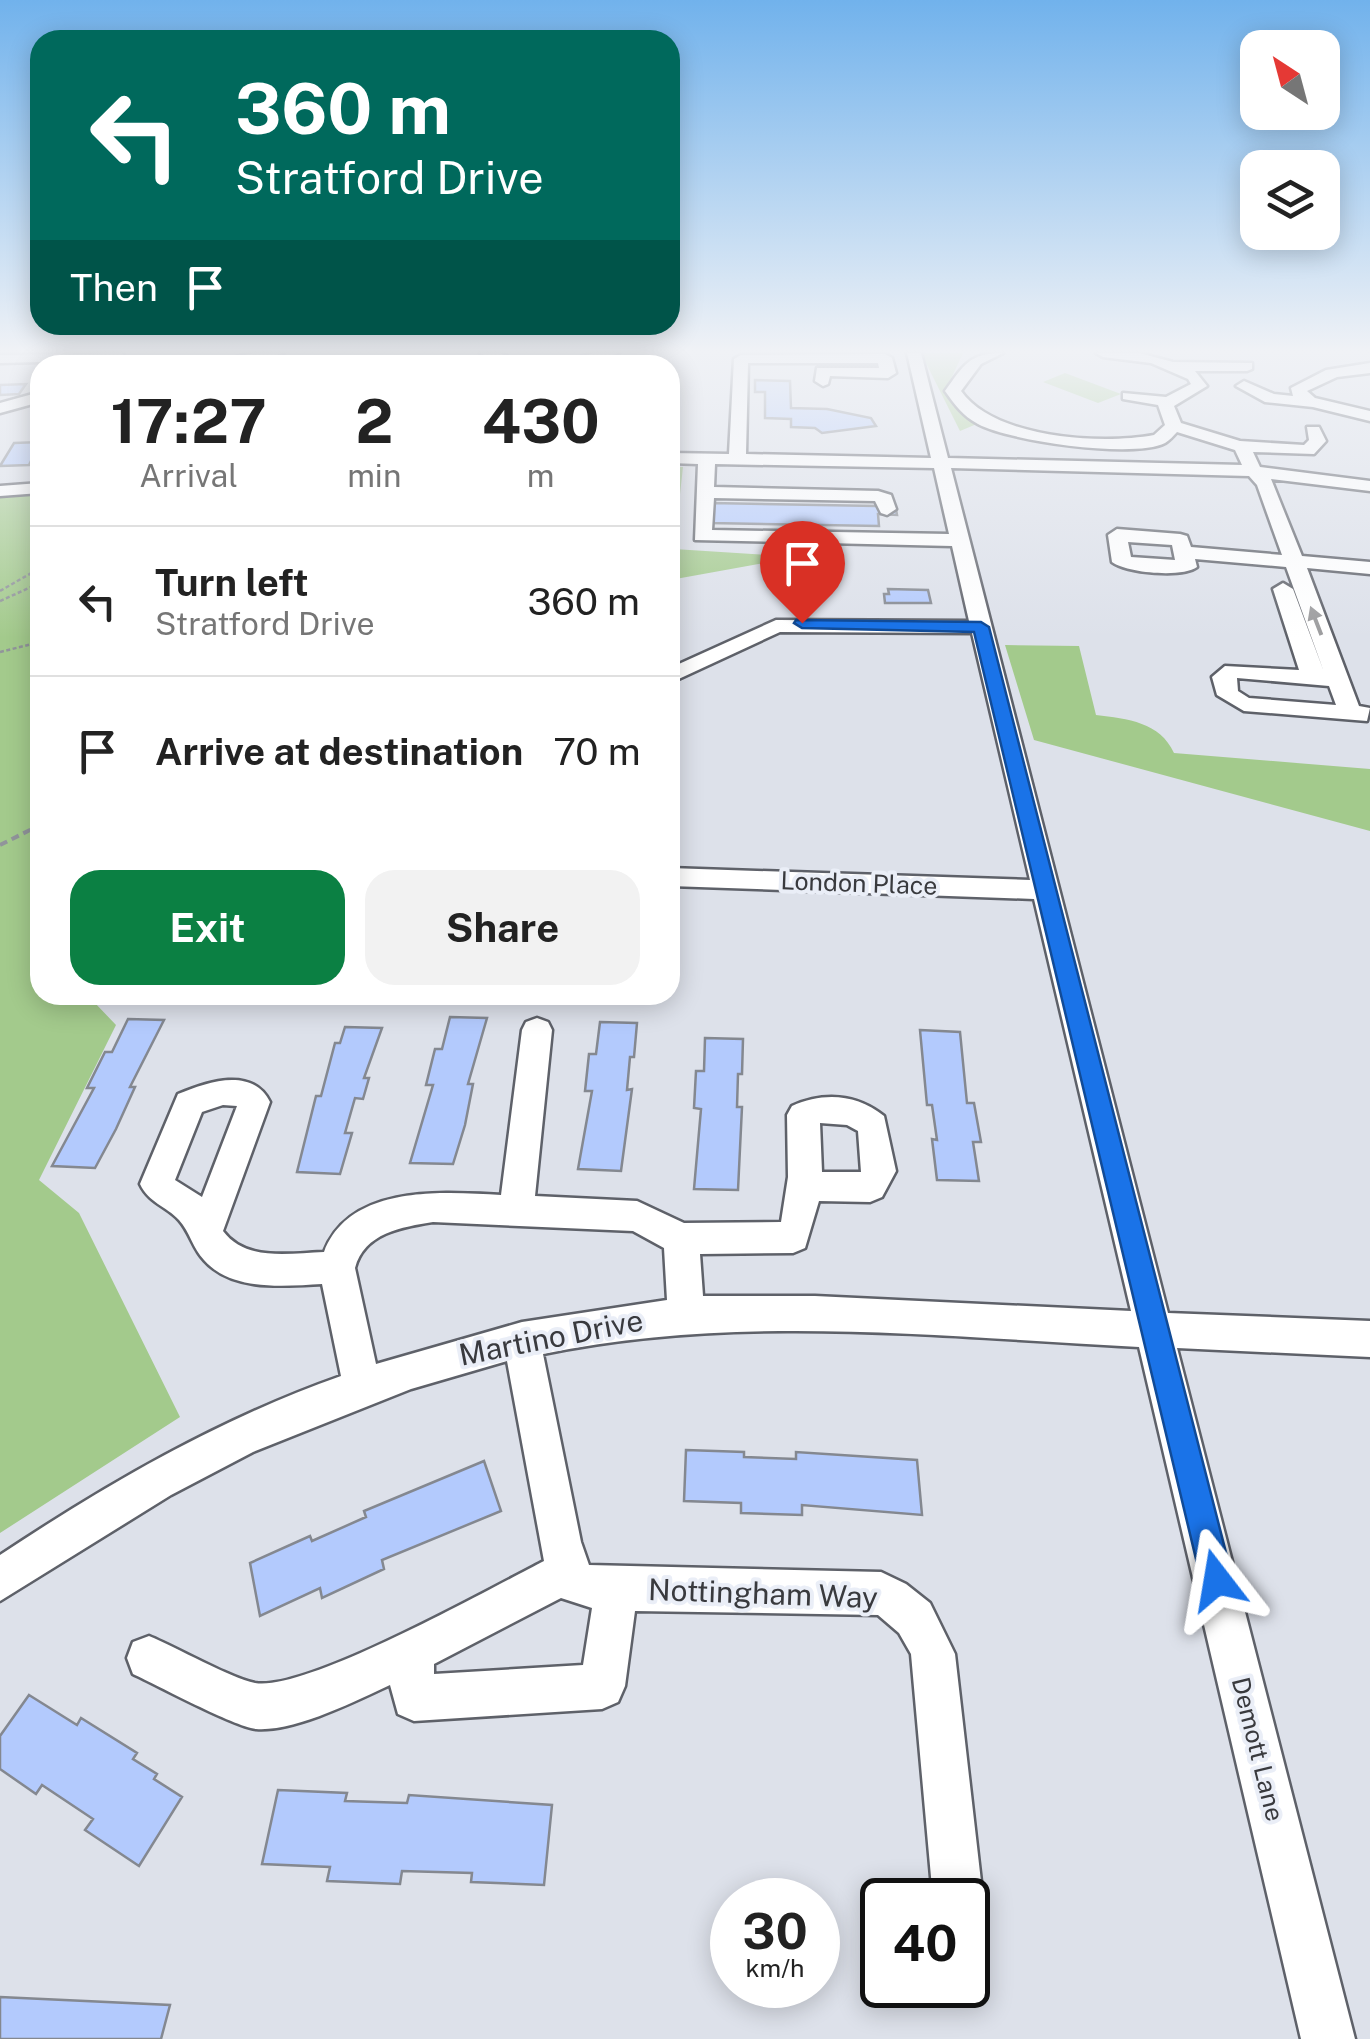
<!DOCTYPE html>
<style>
body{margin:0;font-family:"Public Sans",sans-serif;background:#f2f2f2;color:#222;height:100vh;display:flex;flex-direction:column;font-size:38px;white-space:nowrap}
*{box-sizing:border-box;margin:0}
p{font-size:32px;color:#767676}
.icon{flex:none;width:55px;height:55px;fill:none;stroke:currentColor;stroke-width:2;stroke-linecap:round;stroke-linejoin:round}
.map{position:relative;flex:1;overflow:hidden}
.details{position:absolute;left:30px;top:355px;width:650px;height:650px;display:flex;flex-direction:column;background:#fff;border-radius:30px;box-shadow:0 5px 25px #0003}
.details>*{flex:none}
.guide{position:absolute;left:30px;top:30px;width:650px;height:305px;border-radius:30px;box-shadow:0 5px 25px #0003;background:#00695c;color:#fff;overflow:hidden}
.needle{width:65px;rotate:324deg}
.controls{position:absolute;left:1240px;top:30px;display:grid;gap:20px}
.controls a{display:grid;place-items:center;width:100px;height:100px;border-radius:20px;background:#fff;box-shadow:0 5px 25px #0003;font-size:50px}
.speed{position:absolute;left:710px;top:1878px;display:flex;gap:20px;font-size:50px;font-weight:700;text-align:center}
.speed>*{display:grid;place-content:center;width:130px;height:130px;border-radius:50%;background:#fff;box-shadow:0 5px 25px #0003;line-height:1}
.speed small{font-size:25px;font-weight:400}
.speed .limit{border:5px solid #111;border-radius:15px;background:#fff;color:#111}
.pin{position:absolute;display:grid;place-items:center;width:85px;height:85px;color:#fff;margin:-102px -42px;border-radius:50% 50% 50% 0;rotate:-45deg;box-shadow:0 0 10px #0007}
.pin .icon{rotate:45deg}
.me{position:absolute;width:110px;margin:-55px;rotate:346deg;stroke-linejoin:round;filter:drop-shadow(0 0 8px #0008)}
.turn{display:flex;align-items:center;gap:35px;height:210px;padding:0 40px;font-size:45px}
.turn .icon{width:130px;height:130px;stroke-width:2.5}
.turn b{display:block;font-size:70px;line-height:85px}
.then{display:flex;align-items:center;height:95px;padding:0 40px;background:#0003;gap:20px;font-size:38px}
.eta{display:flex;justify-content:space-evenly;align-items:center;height:170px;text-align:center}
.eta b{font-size:60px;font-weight:700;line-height:70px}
.primary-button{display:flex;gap:20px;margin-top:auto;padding:20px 40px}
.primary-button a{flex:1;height:115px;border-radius:30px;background:#0b8043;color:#fff;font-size:40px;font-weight:700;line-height:115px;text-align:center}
.primary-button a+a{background:#f2f2f2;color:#222}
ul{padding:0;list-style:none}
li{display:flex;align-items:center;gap:30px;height:150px;padding:0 40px;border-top:2px solid #e0e0e0}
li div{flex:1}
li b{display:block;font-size:38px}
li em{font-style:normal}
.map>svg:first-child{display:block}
.green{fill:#a3ca8c}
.building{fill:#b3cafd;stroke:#848890;stroke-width:2.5}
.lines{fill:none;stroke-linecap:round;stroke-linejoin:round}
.minor-casing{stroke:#5e6169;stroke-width:5}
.path-far1{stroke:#91949b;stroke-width:2.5;stroke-dasharray:4 2.5;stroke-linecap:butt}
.path{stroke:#91949b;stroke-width:4;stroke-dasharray:8 5;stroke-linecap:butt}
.minor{fill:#fff;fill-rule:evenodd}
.oneway{fill:#9c9c9e}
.route{fill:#1a73e8;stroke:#114b97;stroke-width:2.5}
.labels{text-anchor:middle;stroke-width:8;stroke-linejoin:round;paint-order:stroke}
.street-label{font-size:25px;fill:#393a3e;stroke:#eaeef7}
.near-street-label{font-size:30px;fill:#393a3e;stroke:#eaeef7}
</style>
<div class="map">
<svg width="1370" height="2039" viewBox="0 0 1370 2039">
<rect width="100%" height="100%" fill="#dde1ea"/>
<path class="green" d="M921,353H963L944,394L979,423L960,431Z
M1065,373L1121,394L1098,403L1043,382Z
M670,467H683L674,549L797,557L670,580Z
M40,495V995H98L94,1002L116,1025L39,1180L79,1213L180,1417L0,1533V498Z
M1005,645L1079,646L1096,715C1128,719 1160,722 1174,753L1370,769V831L1034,740Z"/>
<path class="building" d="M755,380L790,381L791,408L827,409L871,418L876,426L822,433L815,428L791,427V419L765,418V392H755Z
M26,384L19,394L0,395V385Z
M40,442L29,465L0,466L14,443Z
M711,503L877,506L896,509L897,515L878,514L879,526L710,523Z
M888,589L928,590L931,603H885L884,594H889Z
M450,1017L487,1018L468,1084H473L465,1125L453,1164L410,1163L433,1085H426L435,1049H442Z
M128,1019L164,1020L130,1087H135L116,1129L95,1168L52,1166L94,1088H87L105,1052H112Z
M600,1022L637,1023L634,1057H630L627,1090L632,1089L621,1171L578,1169L592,1091H585L589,1054H596Z
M345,1027L382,1028L364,1078H369L363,1099L355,1098L345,1133H352L340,1174L297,1172L316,1096H321L335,1043H340Z
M920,1030L960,1032L967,1103H974L981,1142H973L979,1181L937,1180L932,1139L937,1140L932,1105H927Z
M705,1038L743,1039L742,1074H738L737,1107H742L738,1190L694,1189L701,1109L694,1108L696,1071H704Z
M686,1450L744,1452V1457L796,1459V1452L917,1460L922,1515L802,1505V1515L741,1513V1503L684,1501Z
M484,1461L501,1511L382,1560L384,1569L322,1598L320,1588L260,1616L250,1563L310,1536L312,1541L366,1517L364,1511Z
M29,1695L77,1725L81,1718L137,1753L133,1759L157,1774L154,1779L182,1797L139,1866L85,1830L93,1819L42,1785L36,1794L0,1769V1736Z
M278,1790L347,1793L345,1801L407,1803L409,1795L552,1805L544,1885L471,1882L472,1873L402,1871L400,1884L327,1881L330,1867L262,1864Z
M0,1997L170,2005L161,2039H0Z"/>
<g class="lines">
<defs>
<path id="minor" d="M122,353L124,356L117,360L0,363V355Z
M253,353H284L234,365H200Z
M480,353H500L526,365H504Z
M594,353H619L580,365H553Z
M907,353H921L948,458L1242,465L1235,450L1177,432C1173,436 1170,440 1165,443C1134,459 1009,441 978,424C963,416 955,405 945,391C964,365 969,353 1003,353L981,364L961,391C994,438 1100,445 1154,435L1165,425L1158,405L1123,399V393L1166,397L1191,384L1188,379L1151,363L1103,357L1096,353H1139L1173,362L1252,363V369L1247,371H1195L1207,386L1174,406L1181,423L1240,441L1304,445L1309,440L1307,427H1319L1326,441L1314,454L1253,452L1260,467L1370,481V491L1271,479L1302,556L1370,562V574L1307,568L1359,706L1370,708L1367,721L1244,711L1217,695L1212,677L1225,666L1299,670L1273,589L1283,583L1293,589L1324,672L1286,567L1195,559L1197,567C1182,578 1127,573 1112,562L1108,535L1117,529L1180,534L1187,536L1191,547L1282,555L1257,485L1249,476L951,468L1168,1313L1370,1321V1357L1177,1348L1355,2039H1301L1139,1347C940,1337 740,1313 543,1354L581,1542L589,1565L881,1572L906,1584L930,1603L955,1654L983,1899L976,1917L968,1920V1900L933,1899L911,1654L899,1633L878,1615L635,1611L625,1686L618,1702L602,1709L414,1721L398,1714L390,1685C356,1701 294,1732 256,1729C233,1726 159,1686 133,1674L127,1658L133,1642L149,1636C176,1647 230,1678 255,1683C306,1692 491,1588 544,1561L507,1361L411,1389L253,1452L171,1495L0,1601V1555C107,1484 219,1419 341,1376L322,1284C285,1286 232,1292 204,1260C193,1249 190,1232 179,1220C166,1206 149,1203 140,1184L178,1094C207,1082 252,1066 270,1102L223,1231C246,1262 290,1253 324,1252C350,1184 443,1192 501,1195L522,1030L526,1022L537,1018L548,1022L552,1030L535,1196L637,1201L684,1223L781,1222L788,1177L787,1115L792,1106C824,1092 856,1094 884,1116L896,1171L882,1197L870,1202L819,1201L805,1248L793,1253L700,1254L703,1296H815L1131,1311L1034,899L670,886V868L1030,880L972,633L780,632L670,683V668L776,620L969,621L952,546L695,540L698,464L670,463V453L729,454L734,359L741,355L885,354L892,358L896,373L888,378L830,376L828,384L823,386L815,381L817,368H879L878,363H748L746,454L931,458ZM715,464L934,468L949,534L712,530L714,498L875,501L881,513L887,515L896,509L891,495L878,491L714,487ZM1128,542L1172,545L1175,560L1131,557ZM1237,678L1329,686L1336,705L1249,698L1238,691ZM223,1105L237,1106L202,1197L175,1180L202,1112ZM820,1123L847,1125L858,1131L861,1172H822ZM433,1222L633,1231L664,1248L667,1300L522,1322L376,1364L355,1268C364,1233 402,1227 433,1222ZM561,1598L592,1608L583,1665L434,1674V1664Z
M1370,363V373L1337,377L1307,391L1315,398L1370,411V421L1313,407L1265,402L1236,386L1244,381L1274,394L1293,396L1291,388L1326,370Z
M40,392V402L0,413V403Z
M40,483V493L0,496V486Z"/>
</defs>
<use href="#minor" class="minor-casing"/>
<path class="path-far1" d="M0,591L40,568
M0,601L40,583
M0,652L40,642"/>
<path class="path" d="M0,845L40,825"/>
<use href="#minor" class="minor"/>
</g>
<defs><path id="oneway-solid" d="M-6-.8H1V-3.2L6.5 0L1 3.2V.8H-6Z" transform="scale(2.5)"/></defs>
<use class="oneway" href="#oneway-solid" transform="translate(1316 621) rotate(-111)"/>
<linearGradient id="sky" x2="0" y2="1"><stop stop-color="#71b2ec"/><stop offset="0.55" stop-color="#f0f2f6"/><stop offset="1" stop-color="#f0f2f6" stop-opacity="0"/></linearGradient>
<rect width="1370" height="638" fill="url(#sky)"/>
<path class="route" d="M796,620L981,622L989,627L1233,1580L1228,1591L1217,1596L1205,1591L1201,1580L974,632L802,628L794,623Z"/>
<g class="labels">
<g class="street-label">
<text transform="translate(859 883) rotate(2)" y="9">London Place</text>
<text transform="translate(1258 1749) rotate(76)" y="9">Demott Lane</text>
</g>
<g class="near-street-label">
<text transform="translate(551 1338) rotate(-11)" y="10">Martino Drive</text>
<text transform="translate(763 1594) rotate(2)" y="10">Nottingham Way</text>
</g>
</g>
</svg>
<div class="controls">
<a><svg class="needle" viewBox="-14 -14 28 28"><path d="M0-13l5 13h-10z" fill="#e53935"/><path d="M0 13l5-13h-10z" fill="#767676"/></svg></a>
<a><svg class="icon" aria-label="layers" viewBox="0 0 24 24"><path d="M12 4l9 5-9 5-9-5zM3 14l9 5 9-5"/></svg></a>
</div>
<div class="speed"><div>30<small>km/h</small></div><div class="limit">40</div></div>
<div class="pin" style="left:802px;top:623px;background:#d93025"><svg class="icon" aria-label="arrive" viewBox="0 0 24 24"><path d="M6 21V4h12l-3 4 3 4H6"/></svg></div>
<svg class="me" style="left:1217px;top:1580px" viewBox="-20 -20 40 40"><path d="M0-17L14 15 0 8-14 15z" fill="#1a73e8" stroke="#fff" stroke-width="4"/></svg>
<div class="guide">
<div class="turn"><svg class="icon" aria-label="left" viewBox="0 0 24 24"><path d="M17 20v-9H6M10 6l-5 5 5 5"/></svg><div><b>360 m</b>Stratford Drive</div></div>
<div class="then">Then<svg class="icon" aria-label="arrive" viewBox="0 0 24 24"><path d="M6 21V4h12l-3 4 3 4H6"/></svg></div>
</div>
<section class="details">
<div class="eta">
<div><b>17:27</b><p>Arrival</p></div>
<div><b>2</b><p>min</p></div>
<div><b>430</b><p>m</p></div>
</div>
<ul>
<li><svg class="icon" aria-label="left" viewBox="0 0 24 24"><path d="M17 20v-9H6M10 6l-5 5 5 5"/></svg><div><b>Turn left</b><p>Stratford Drive</p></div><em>360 m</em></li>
<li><svg class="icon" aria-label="arrive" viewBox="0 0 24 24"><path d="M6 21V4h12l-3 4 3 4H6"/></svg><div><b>Arrive at destination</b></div><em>70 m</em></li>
</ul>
<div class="primary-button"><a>Exit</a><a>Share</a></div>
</section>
</div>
